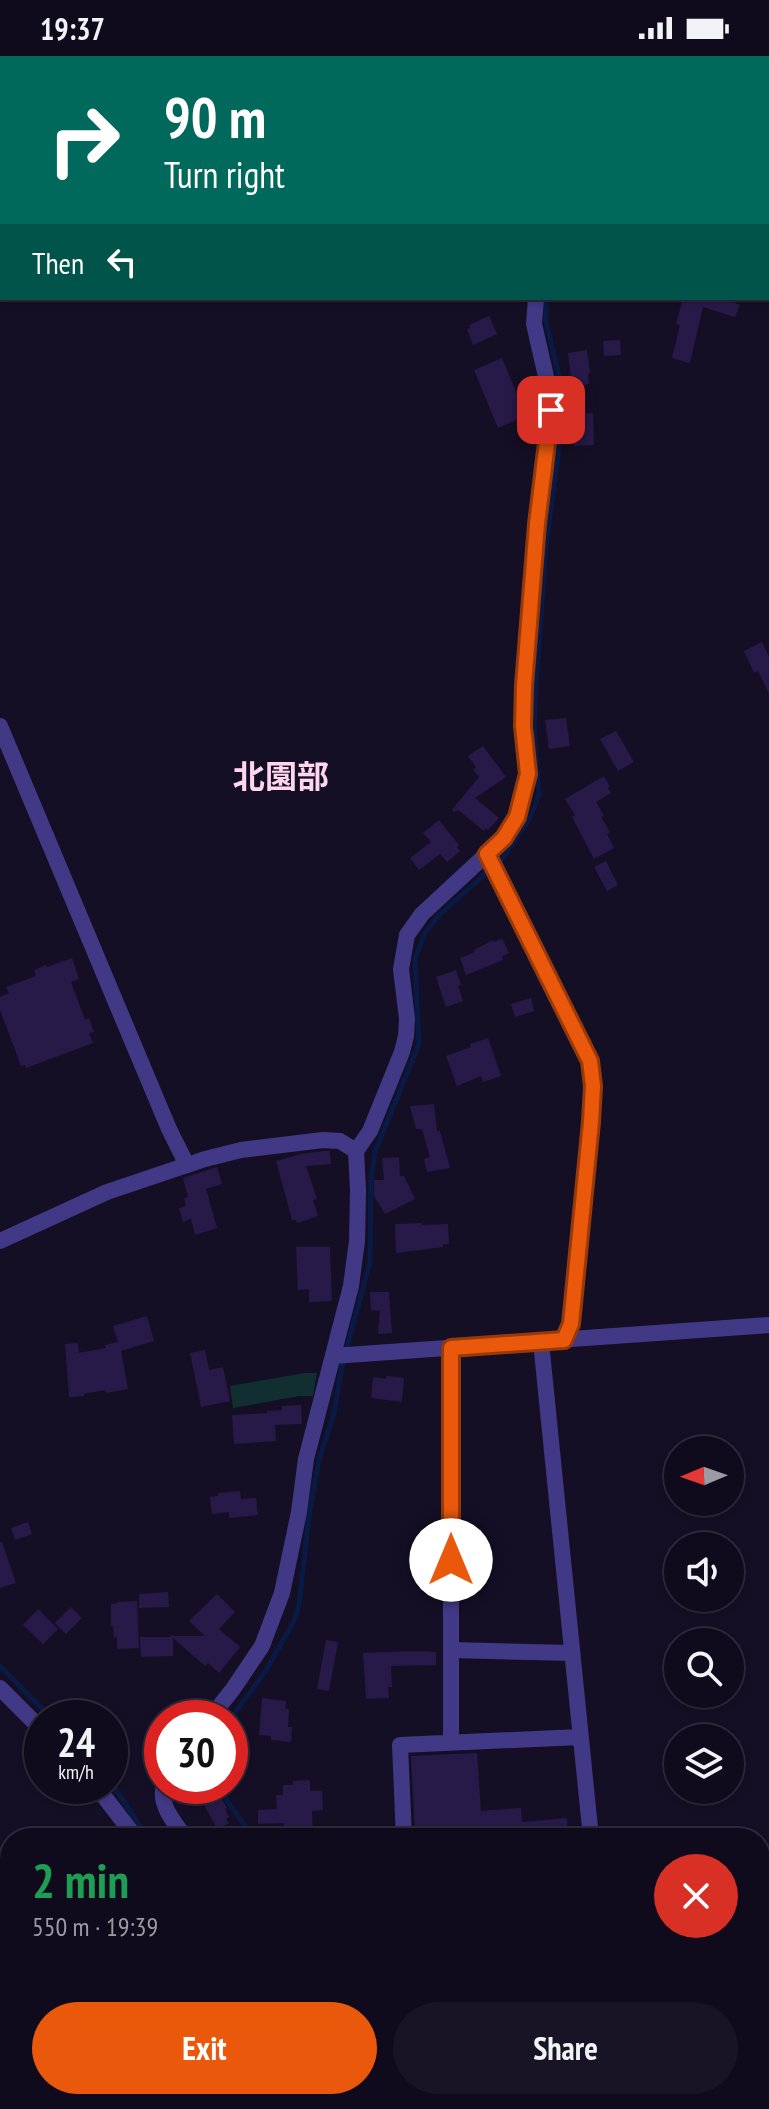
<!DOCTYPE html>
<meta charset="utf-8">
<style>
body{margin:0;font-family:"PT Sans Narrow","Noto Sans JP",sans-serif;background:#191425;color:#f1f3f6;height:100vh;display:flex;flex-direction:column;font-size:30px;white-space:nowrap}
*{box-sizing:border-box;margin:0}
p{font-size:26px;color:#9c9ba3}
.icon{flex:none;width:44px;height:44px;fill:none;stroke:currentColor;stroke-width:2;stroke-linecap:round;stroke-linejoin:round}
.map{position:relative;flex:1;overflow:hidden}
.sheet{position:absolute;left:0px;top:1772px;width:770px;height:282px;display:flex;flex-direction:column;background:#100b1c;border-radius:32px 32px 0 0;box-shadow:0 2px 6px #0004,0 0 0 2px #302b3b}
.sheet>*{flex:none}
.guide{position:absolute;left:0px;top:0px;width:770px;height:244px;box-shadow:0 2px 6px #0004,0 0 0 2px #302b3b;background:#00695c;color:#fff;overflow:hidden}
.needle{width:52px;rotate:268deg}
.tools{position:absolute;left:664px;top:1380px;display:grid;gap:16px}
.tools a{display:grid;place-items:center;width:80px;height:80px;border-radius:50%;background:#100b1c;box-shadow:0 2px 6px #0004,0 0 0 2px #302b3b;font-size:40px}
.speed{position:absolute;left:24px;top:1644px;display:flex;gap:16px;font-size:40px;font-weight:700;text-align:center}
.speed>*{display:grid;place-content:center;width:104px;height:104px;border-radius:50%;background:#100b1c;box-shadow:0 2px 6px #0004,0 0 0 2px #302b3b;line-height:1}
.speed small{font-size:20px;font-weight:400}
.speed .limit{border:12px solid #d22;background:#fff;color:#111}
.pin{position:absolute;display:grid;place-items:center;width:68px;height:68px;color:#fff;margin:-34px;border-radius:16px;box-shadow:0 4px 12px #0006}
.me{position:absolute;width:88px;margin:-44px;rotate:0deg;stroke-linejoin:round;filter:drop-shadow(0 0 6px #0008)}
.turn{display:flex;align-items:center;gap:28px;height:168px;padding:0 32px;font-size:36px}
.turn .icon{width:104px;height:104px;stroke-width:2.5}
.turn b{display:block;font-size:56px;line-height:68px}
.then{display:flex;align-items:center;height:76px;padding:0 32px;background:#0003;gap:16px;font-size:30px}
.round{display:grid;place-items:center;flex:none;width:84px;height:84px;border-radius:42px;background:#191425}
.summary{display:flex;align-items:center;justify-content:space-between;height:136px;padding:0 32px}
h1{font-size:48px;font-weight:700;line-height:60px;color:#1e9e55}
.action{display:flex;gap:16px;margin-top:auto;padding:16px 32px}
.action a{flex:1;height:92px;border-radius:48px;background:#ea580c;color:#fff;font-size:32px;font-weight:700;line-height:92px;text-align:center}
.action a+a{background:#191425;color:#f1f3f6}
.status{display:flex;justify-content:space-between;align-items:center;height:56px;padding:0 40px;background:#100b1c;direction:ltr}
.status svg{height:22px;fill:currentColor}
.map>svg:first-child{display:block}
.green{fill:#112f31}
.lines{fill:none;stroke-linecap:round;stroke-linejoin:round}
.stream{stroke:#091a45;stroke-width:5}
.building{fill:#271a48}
.street{stroke:#423986;stroke-width:16}
.highway{stroke:#ff4f96;stroke-width:24}
.route-casing{stroke:#983908;stroke-width:20}
.route{stroke:#ea580c;stroke-width:14}
.labels{text-anchor:middle;stroke-width:8;stroke-linejoin:round;paint-order:stroke}
.quarter-label{font-size:32px;font-weight:bold;fill:#ffd6ed;stroke:#150f26}
</style>
<div class="status"><b>19:37</b><svg viewBox="0 0 49 12"><path d="M0 12V9h3v3zM5 12V6h3v6zM10 12V3h3v9zM15 12V0h3v12zM26 1h20v11H26zM47 4h2v5h-2z"/></svg></div>
<div class="map">
<svg width="769" height="2053" viewBox="0 0 769 2053">
<rect width="100%" height="100%" fill="#150f26"/>
<path class="green" d="M305,1317H317L313,1340H299L233,1352L230,1330Z"/>
<g class="lines">
<path class="stream" d="M607,2L608,0
M346,1295L370,1206L371,1122L375,1096L419,988L415,903L425,877L439,859L503,802L530,762L539,738L534,671L536,628L546,491L559,391L562,332L546,266V242
M0,1610L51,1662
M230,1663L265,1616L294,1565L299,1549L309,1461L319,1404L334,1357L343,1304
M110,1725L148,1782
M225,1730L227,1745L254,1782
M362,2044L367,2053"/>
</g>
<path class="building" d="M683,242H736L735,247L740,249L735,261L703,251L690,307L672,302L680,269L676,268Z
M489,260L497,278L473,289L467,273L470,272L469,269Z
M620,284L621,299L604,300L603,285Z
M587,294L590,317L588,318L589,328L572,330L568,297Z
M502,302L526,360L498,372L474,314Z
M593,357L594,389L573,390L571,358Z
M762,586L769,601V638L758,615L754,617L744,595Z
M566,662L570,690L549,693L545,664Z
M616,675L634,706L618,715L600,683Z
M483,690L506,721L475,742L499,762L488,774L486,772L484,775L458,754L454,756L452,754L479,721L473,713L476,711L468,700Z
M604,720L610,731L608,732L611,737L596,746L604,760L601,761L610,776L607,778L614,792L594,803L572,761L575,759L565,743Z
M439,764L459,789L457,791L460,795L447,806L440,798L419,814L410,802L431,786L423,777Z
M606,805L618,829L607,835L594,811Z
M502,882L509,897L502,900L503,904L466,919L460,902L475,896L474,894L493,884L494,886Z
M72,902L79,923L71,926L85,964L89,962L94,976L89,977L93,987L26,1012L25,1009L21,1010L0,954V941L9,937L6,931L36,920L34,914L46,909L47,911Z
M456,914L461,929L458,930L463,945L446,951L436,921Z
M531,942L534,955L515,961L511,948Z
M488,982L501,1020L483,1026L481,1020L457,1030L446,1000L471,991L470,988Z
M434,1048L437,1075H440L450,1112L427,1116L424,1103L430,1101L422,1073H416L410,1050Z
M323,1095H330L331,1108L306,1110L317,1143L313,1144L318,1160L297,1167L296,1164H292L276,1105L301,1098Z
M399,1101L400,1120H404L415,1143L385,1158L374,1140V1124H384L382,1102Z
M217,1111L222,1128L206,1133L217,1172L195,1179L191,1163L183,1166L179,1152L186,1150L184,1142L188,1141L183,1122Z
M422,1167V1169L448,1168L449,1188H443V1191L396,1197L395,1168Z
M296,1191H330L332,1245L309,1246V1233L298,1234Z
M370,1236H389L392,1277L378,1278L380,1255L371,1254Z
M147,1260L154,1285L121,1295L128,1333L106,1337L105,1334L84,1338V1340L69,1341L65,1288L78,1287L79,1297L106,1292L105,1289L118,1286L113,1270Z
M205,1294L209,1314L223,1311L230,1345L201,1351L190,1297Z
M386,1320L404,1322L402,1346L371,1342L373,1321L386,1323Z
M301,1349L302,1368L275,1369L276,1385L234,1388L232,1359L267,1357V1355L282,1354V1350Z
M240,1435L241,1443L256,1442L258,1459L229,1462V1456L212,1458L210,1441L218,1440V1437Z
M28,1466L32,1478L15,1484L11,1472Z
M0,1486H2L16,1527L0,1532Z
M168,1536L169,1551L139,1552V1538Z
M217,1538L235,1556L219,1573L240,1591L219,1617L208,1607L205,1610L173,1582V1600L141,1601L140,1581H170L173,1578V1580H205L189,1565Z
M137,1545L139,1592L117,1593V1581H114L113,1570H111V1548L117,1547V1546Z
M71,1551L82,1562L66,1578L55,1567Z
M38,1553L58,1573L43,1588L23,1569Z
M326,1584L338,1586L329,1635L317,1633Z
M417,1595L436,1596V1609L391,1610L392,1631H388L389,1642L366,1643L363,1597Z
M262,1642L286,1645L285,1653H289L288,1671H292L291,1686L271,1684V1680L259,1679Z
M477,1697L481,1755L521,1752L522,1766L567,1762L568,1782H415L411,1700Z
M310,1724V1735H322L323,1754L312,1755L313,1782H284V1767L258,1768V1754L277,1753L276,1739H283V1729H293V1725Z
M194,1730H214L227,1752L225,1753L229,1761L226,1763L229,1767L217,1773Z"/>
<g class="lines">
<path class="street" d="M592,2V0
M0,132H2
M768,210H769
M0,670L169,1073L187,1109
M487,798L590,1005L593,1030L591,1066L571,1268L564,1284
M0,1185L107,1136L205,1103L241,1094L323,1084L340,1085L356,1095
M541,1286L591,1782
M333,1300L769,1269
M451,1594L572,1597
M0,1632L42,1674
M210,1662L233,1633L262,1590L282,1537L299,1456L306,1403L351,1230L357,1185L358,1134L356,1095L370,1075L402,996L406,980L407,963L401,913L407,879L422,858L504,782L517,761L528,718L523,670L524,629L537,468L551,354L550,338L534,268L536,242
M451,1686V1292
M96,1730L136,1782
M164,1730C158,1748 175,1768 186,1782
M404,1782L400,1689L580,1681
M0,1932H10
M324,2044L329,2053"/>
<path class="highway" d="M760,1984L769,1978
M760,2008L769,2002
M653,2053L667,2044
M690,2053L704,2044"/>
</g>
<g class="lines">
<defs>
<path id="route" d="M451,1504V1292L564,1284L571,1268L591,1066L593,1030L590,1005L487,798L504,782L517,761L528,718L523,670L524,629L537,468L551,354"/>
</defs>
<use href="#route" class="route-casing"/>
<use href="#route" class="route"/>
</g>
<g class="labels">
<g class="quarter-label">
<text x="281" y="732">北園部</text>
</g>
</g>
</svg>
<div class="tools">
<a><svg class="needle" viewBox="-14 -14 28 28"><path d="M0-13l5 13h-10z" fill="#e53935"/><path d="M0 13l5-13h-10z" fill="#9c9ba3"/></svg></a>
<a><svg class="icon" aria-label="sound" viewBox="0 0 24 24"><path d="M4 9h4l5-4v14l-5-4H4zM17 9q2 3 0 6"/></svg></a>
<a><svg class="icon" aria-label="search" viewBox="0 0 24 24"><circle cx="10" cy="10" r="6"/><path d="M15 15l6 6"/></svg></a>
<a><svg class="icon" aria-label="layers" viewBox="0 0 24 24"><path d="M12 4l9 5-9 5-9-5zM3 14l9 5 9-5"/></svg></a>
</div>
<div class="speed"><div>24<small>km/h</small></div><div class="limit">30</div></div>
<div class="pin" style="left:551px;top:354px;background:#d93025"><svg class="icon" aria-label="arrive" viewBox="0 0 24 24"><path d="M6 21V4h12l-3 4 3 4H6"/></svg></div>
<svg class="me" style="left:451px;top:1504px" viewBox="-20 -20 40 40"><circle r="19" fill="#fff"/><path d="M0-13L10 11 0 6-10 11z" fill="#ea580c"/></svg>
<div class="guide">
<div class="turn"><svg class="icon" aria-label="right" viewBox="0 0 24 24"><path d="M7 20v-9h11M14 6l5 5-5 5"/></svg><div><b>90 m</b>Turn right</div></div>
<div class="then">Then<svg class="icon" aria-label="left" viewBox="0 0 24 24"><path d="M17 20v-9H6M10 6l-5 5 5 5"/></svg></div>
</div>
<section class="sheet">
<div class="summary"><div><h1>2 min</h1><p>550 m · 19:39</p></div><a class="round" style="background:#d93025;color:#fff"><svg class="icon" aria-label="close" viewBox="0 0 24 24"><path d="M6 6l12 12M18 6L6 18"/></svg></a></div>
<div class="action"><a>Exit</a><a>Share</a></div>
</section>
</div>
